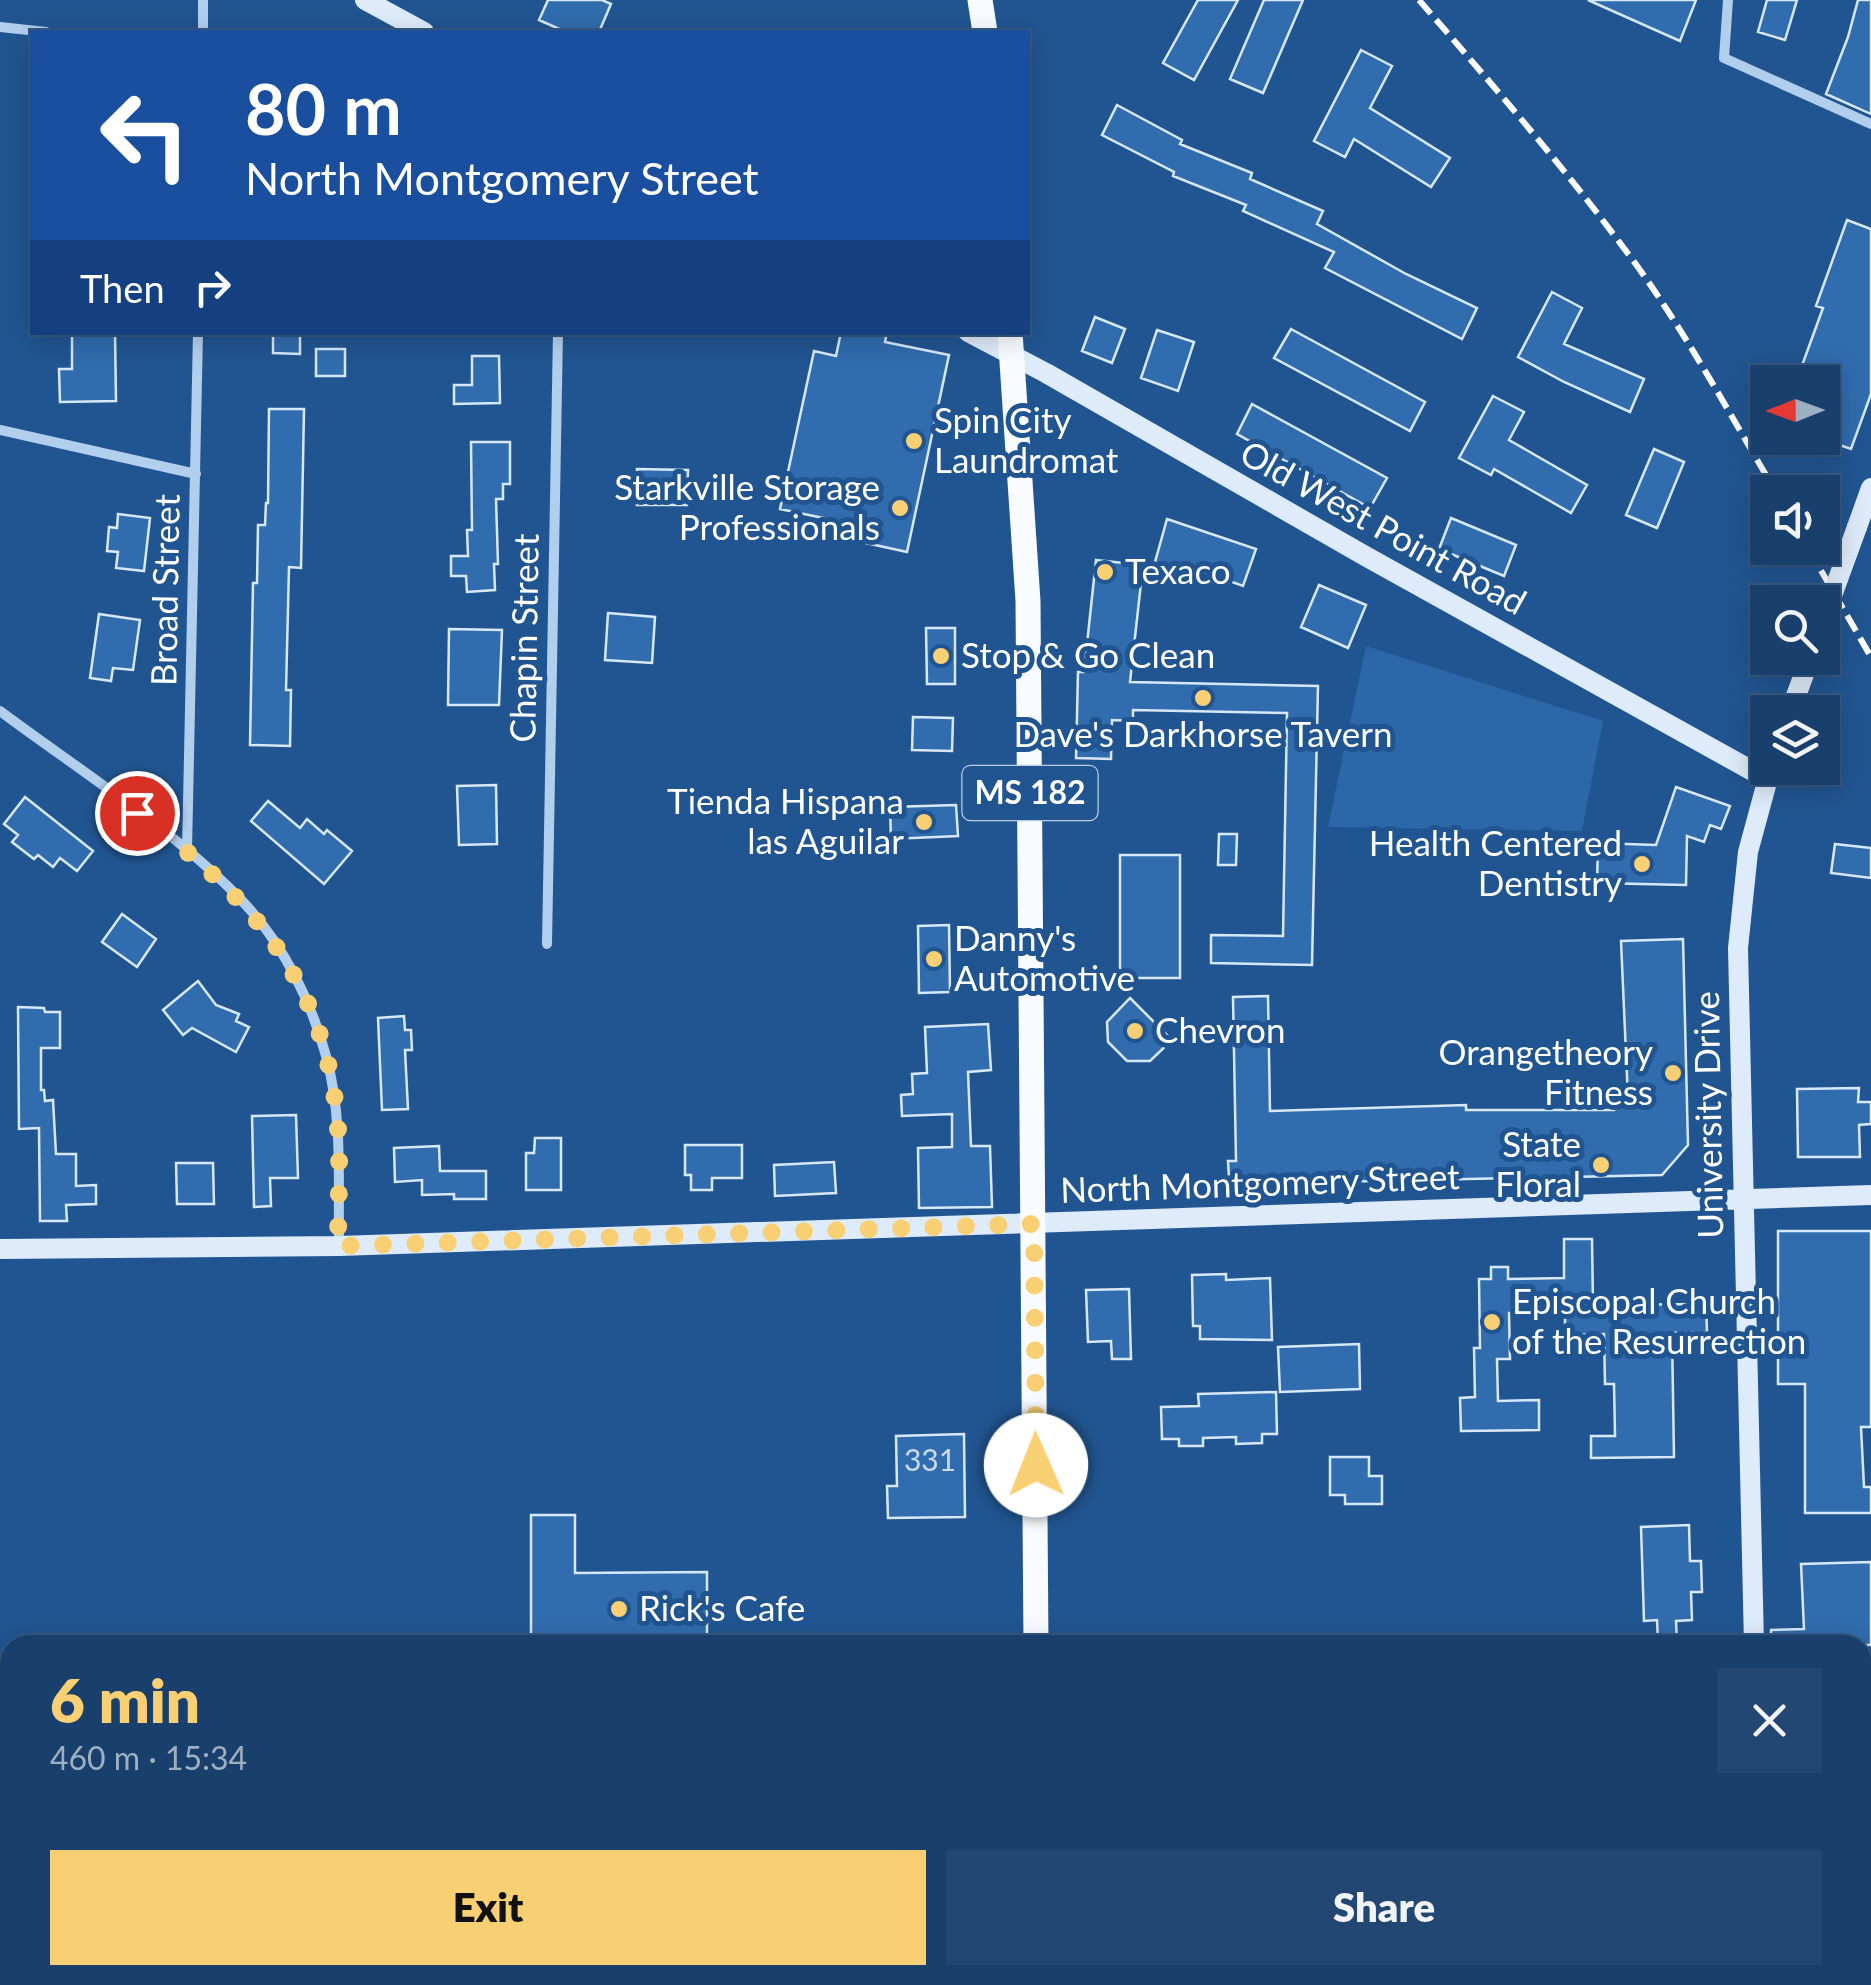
<!DOCTYPE html>
<meta charset="utf-8">
<style>
body{margin:0;font-family:Lato,sans-serif;background:#224772;color:#f1f3f6;height:100vh;display:flex;flex-direction:column;font-size:38px;white-space:nowrap}
*{box-sizing:border-box;margin:0}
p{font-size:32px;color:#9fafc2}
.icon{flex:none;width:55px;height:55px;fill:none;stroke:currentColor;stroke-width:2;stroke-linecap:round;stroke-linejoin:round}
.map{position:relative;flex:1;overflow:hidden}
.details{position:absolute;left:0px;top:1635px;width:1872px;height:350px;display:flex;flex-direction:column;background:#19406d;border-radius:30px 30px 0 0;box-shadow:0 5px 25px #0003,0 0 0 2px #375980}
.details>*{flex:none}
.banner{position:absolute;left:30px;top:30px;width:1000px;height:305px;border-radius:0px;box-shadow:0 5px 25px #0003,0 0 0 2px #375980;background:#1a4fa0;color:#fff;overflow:hidden}
.needle{width:65px;rotate:269deg}
.tools{position:absolute;left:1750px;top:365px;display:grid;gap:20px}
.tools a{display:grid;place-items:center;width:90px;height:90px;border-radius:0px;background:#19406d;box-shadow:0 5px 25px #0003,0 0 0 2px #375980;font-size:50px}
.pin{position:absolute;display:grid;place-items:center;width:85px;height:85px;color:#fff;margin:-42px;border:5px solid #fff;border-radius:50%;box-shadow:0 2px 10px #0007}
.me{position:absolute;width:110px;margin:-55px;rotate:359deg;stroke-linejoin:round;filter:drop-shadow(0 0 8px #0008)}
.turn{display:flex;align-items:center;gap:35px;height:210px;padding:0 50px;font-size:45px}
.turn .icon{width:130px;height:130px;stroke-width:2.5}
.turn b{display:block;font-size:70px;line-height:85px}
.then{display:flex;align-items:center;height:95px;padding:0 50px;background:#0003;gap:20px;font-size:38px}
.round{display:grid;place-items:center;flex:none;width:105px;height:105px;border-radius:0px;background:#224772}
.head{display:flex;align-items:center;justify-content:space-between;height:170px;padding:0 50px}
h1{font-size:60px;font-weight:800;line-height:75px;color:#f9cf73}
.action{display:flex;gap:20px;margin-top:auto;padding:20px 50px}
.action a{flex:1;height:115px;border-radius:0px;background:#f9cf73;color:#111;font-size:40px;font-weight:800;line-height:115px;text-align:center}
.action a+a{background:#224772;color:#f1f3f6}
.map>svg:first-child{display:block}
.green{fill:#2b67a9}
.building{fill:#316cae;stroke:#d7e8f9;stroke-width:2.5}
.lines{fill:none;stroke-linecap:round;stroke-linejoin:round}
.street{stroke:#b2ceed;stroke-width:10}
.secondary{stroke:#deebfa;stroke-width:20}
.primary{stroke:#f8fbff;stroke-width:25}
.rail{stroke:#fff;stroke-width:6;stroke-dasharray:18 8;stroke-linecap:butt}
.secondary-bridge{stroke:#deebfa;stroke-width:20}
.route{stroke:#f9cf73;stroke-width:18;stroke-dasharray:0 32.4}
.poi-dot{fill:#f9cf73;stroke:#215591;stroke-width:4}
.labels{text-anchor:middle;stroke-width:10;stroke-linejoin:round;paint-order:stroke}
.number-label{font-size:30px;fill:#ccdaeb}
.shield{fill:#215591;stroke:#bcccde;stroke-width:2.5}
.shield-label{font-size:32px;font-weight:bold;fill:#fff}
.poi-label{font-size:35px;fill:#fff;stroke:#215591;text-anchor:start}
.street-label{font-size:35px;fill:#fff;stroke:#215591}
</style>
<div class="map">
<svg width="1871" height="1985" viewBox="0 0 1871 1985">
<rect width="100%" height="100%" fill="#215591"/>
<path class="green" d="M1366,646L1603,721L1582,831L1328,827Z"/>
<path class="building" d="M548,0H602L611,4L599,32H566L539,20Z
M1198,0H1238L1194,80L1163,63Z
M1264,0H1303L1263,93L1230,79Z
M1588,0H1696L1680,41Z
M1767,0H1797L1785,40L1758,32Z
M1858,0H1871V114L1826,94L1848,37Z
M1361,50L1392,66L1370,108L1450,158L1431,187L1354,139L1345,157L1314,141Z
M1117,105L1182,140L1180,144L1252,173L1250,179L1323,211L1317,224L1406,274L1477,308L1462,339L1325,268L1334,252L1243,211L1246,205L1173,176L1174,172L1102,135Z
M1847,220L1871,229V394L1851,449L1822,439V382H1796L1823,308L1816,306Z
M1552,292L1582,308L1564,344L1644,379L1630,412L1564,382L1518,357Z
M1095,317L1125,329L1112,363L1082,351Z
M1291,329L1425,402L1410,431L1274,358Z
M1157,330L1194,342L1178,391L1141,378Z
M72,332H115L116,401L60,402L59,369H72Z
M273,332H300V354L273,353Z
M841,332H887L885,342L949,355L907,552L825,534L828,519L780,509L814,351L836,356Z
M316,349H345V376H316Z
M472,356H499L500,403L454,404V385H472Z
M1493,396L1524,412L1509,440L1587,485L1571,513L1494,469L1491,475L1459,458Z
M1252,404L1387,478L1370,508L1237,434Z
M269,409H304L301,568L289,567L286,690H291L290,746L250,745L253,583H257L258,525H265L266,503H268Z
M471,442H510V484H503V499H496L498,564H494L495,590L467,592L466,576H451V556H468L467,530H472Z
M1654,449L1684,462L1657,528L1626,515Z
M637,469L688,470L687,505H637Z
M118,514L150,518L144,571L116,568L118,552L107,551L109,527L117,528Z
M1451,518L1516,545L1504,576L1439,549Z
M1167,519L1256,549L1243,586L1185,565L1181,581L1152,573Z
M1096,560L1143,565L1130,682L1318,686L1312,965L1211,963V935L1283,936L1287,713L1133,710V721L1112,720L1111,759L1076,758L1078,672H1084Z
M1319,585L1366,605L1348,648L1301,627Z
M608,613L655,617L652,663L605,660Z
M99,614L140,620L133,670L113,668L111,681L90,678Z
M926,628H955V684H927Z
M449,629L502,630L499,705H448Z
M913,717L953,718L952,751L912,750Z
M496,785L497,844L459,845L457,786Z
M1676,787L1730,806L1721,829L1710,825L1704,842L1687,836L1686,885L1597,883L1598,843L1656,845Z
M25,797L93,851L77,871L60,858L53,867L38,855L34,859L12,842L18,835L4,824Z
M268,801L300,828L307,819L324,834L327,830L352,851L324,884L251,821Z
M956,805L958,836L891,839L890,807Z
M1219,834H1237L1236,865H1218Z
M1835,844L1871,848V878L1831,873Z
M1120,855H1180V978H1120Z
M122,914L156,939L137,967L102,942Z
M949,925L950,992L919,993L918,926Z
M1683,939L1688,1145L1662,1175L1282,1183V1178H1229L1228,1161H1236L1233,997L1268,996L1270,1111L1466,1105V1110H1614L1628,1099L1621,941Z
M198,981L216,1005L239,1014L236,1021L249,1027L236,1052L192,1028L183,1035L163,1010Z
M1130,998L1172,1040L1150,1061H1127L1108,1042L1107,1022Z
M18,1007L44,1008L45,1012H60V1048H41V1090H44L45,1101L53,1100L56,1154H76V1186L96,1185V1204L66,1205L67,1221H40L39,1128L19,1129Z
M404,1016L405,1030H411L412,1050H405L408,1109L382,1110L378,1018Z
M988,1024L991,1070L968,1072L971,1146H990L992,1207L919,1208L918,1148L952,1147V1114L902,1116L901,1095L913,1094L912,1074L927,1073L925,1027Z
M1859,1088L1858,1102H1871V1124L1859,1125L1860,1157H1798L1797,1089Z
M296,1115L298,1178H270L271,1206L254,1207L252,1116Z
M535,1138H561V1190H526V1153H534Z
M685,1145H742V1178H712V1190H691V1175H685Z
M439,1146L440,1171H486V1199H454V1194L422,1195V1180L395,1182L394,1148Z
M834,1162L836,1193L775,1196L774,1165Z
M176,1163H213L214,1204H177Z
M1778,1231H1871V1427H1861L1864,1487H1871V1513H1805V1384H1778Z
M1564,1239H1592L1593,1305L1706,1304L1707,1332L1672,1333L1674,1457L1591,1458V1436H1615L1614,1384H1605L1604,1334L1565,1335V1312L1509,1313L1510,1359H1497L1498,1401L1539,1400V1430L1461,1431L1460,1398L1475,1397L1474,1348H1480L1479,1279H1491V1267H1508V1279L1564,1278Z
M1226,1274V1280L1270,1278L1272,1340L1200,1339V1326H1193L1192,1275Z
M1129,1289L1131,1359H1112L1111,1341L1088,1342L1086,1290Z
M1359,1344L1360,1389L1280,1392L1278,1347Z
M1276,1392L1277,1434H1262V1443L1236,1444V1437L1203,1438V1446H1179V1439H1162L1161,1407L1199,1406L1198,1394Z
M964,1434L965,1517L888,1518L887,1486H897L896,1436Z
M1330,1457H1369V1476H1382V1504H1345V1495H1330Z
M531,1515H575V1573L707,1572V1645H531Z
M1689,1525L1690,1561H1701L1702,1592H1691L1692,1620L1676,1621L1677,1642H1658L1657,1620L1644,1621L1641,1527Z
M1871,1562V1645H1771V1630L1804,1629L1801,1564Z"/>
<g class="lines">
<path class="street" d="M1728,0L1724,58L1871,124
M0,27L46,32
M203,32V0
M0,430L196,474
M0,711C79,770 179,833 245,904C284,946 311,1001 326,1056C343,1117 338,1182 339,1245
M187,850L198,332
M547,944L558,332"/>
<path class="secondary" d="M365,0L424,32
M968,332L1046,373L1367,557L1767,779
M1857,527L1871,488
M1790,712L1810,658
M0,1249L339,1246L1871,1195
M1754,1645L1738,948L1748,852L1770,771
M1764,1975V1985"/>
<path class="primary" d="M980,0L985,32
M1010,332L1028,601L1036,1645
M1038,1975V1985"/>
<path class="rail" d="M1419,0C1489,81 1559,161 1623,247C1681,323 1727,410 1776,492
M1808,548L1871,657"/>
<path class="secondary-bridge" d="M1822,623L1857,527"/>
</g>
<g class="lines">
<path class="route" d="M137,813C241,889 316,967 335,1100C342,1148 338,1198 338,1246L1034,1224L1036,1465"/>
</g>
<g class="poi-dot">
<circle cx="914" cy="441" r="10"/>
<circle cx="900" cy="508" r="10"/>
<circle cx="1105" cy="572" r="10"/>
<circle cx="941" cy="656" r="10"/>
<circle cx="1203" cy="698" r="10"/>
<circle cx="924" cy="822" r="10"/>
<circle cx="1642" cy="864" r="10"/>
<circle cx="934" cy="959" r="10"/>
<circle cx="1135" cy="1031" r="10"/>
<circle cx="1673" cy="1073" r="10"/>
<circle cx="1601" cy="1165" r="10"/>
<circle cx="1492" cy="1322" r="10"/>
<circle cx="619" cy="1609" r="10"/>
</g>
<g class="labels">
<g class="number-label">
<text x="930" y="1471">331</text>
</g>
<rect class="shield" x="962.5" y="766" width="135" height="54" rx="8"/>
<g class="shield-label">
<text x="1030" y="804">MS 182</text>
</g>
<g class="poi-label">
<text x="934" y="433">Spin City<tspan x="934" dy="40">Laundromat</tspan></text>
<text x="880" y="500" text-anchor="end">Starkville Storage<tspan x="880" dy="40">Professionals</tspan></text>
<text x="1125" y="584">Texaco</text>
<text x="961" y="668">Stop &amp; Go Clean</text>
<text x="1203" y="747" text-anchor="middle">Dave's Darkhorse Tavern</text>
<text x="904" y="814" text-anchor="end">Tienda Hispana<tspan x="904" dy="40">las Aguilar</tspan></text>
<text x="1622" y="856" text-anchor="end">Health Centered<tspan x="1622" dy="40">Dentistry</tspan></text>
<text x="954" y="951">Danny's<tspan x="954" dy="40">Automotive</tspan></text>
<text x="1155" y="1043">Chevron</text>
<text x="1653" y="1065" text-anchor="end">Orangetheory<tspan x="1653" dy="40">Fitness</tspan></text>
<text x="1581" y="1157" text-anchor="end">State<tspan x="1581" dy="40">Floral</tspan></text>
<text x="1512" y="1314">Episcopal Church<tspan x="1512" dy="40">of the Resurrection</tspan></text>
<text x="639" y="1621">Rick's Cafe</text>
</g>
<g class="street-label">
<text transform="translate(1383 528) rotate(29)" y="12">Old West Point Road</text>
<text transform="translate(166 590) rotate(-89)" y="12">Broad Street</text>
<text transform="translate(525 638) rotate(-89)" y="12">Chapin Street</text>
<text transform="translate(1709 1115) rotate(-91)" y="12">University Drive</text>
<text transform="translate(1260 1184) rotate(-2)" y="12">North Montgomery Street</text>
</g>
</g>
</svg>
<div class="tools">
<a><svg class="needle" viewBox="-14 -14 28 28"><path d="M0-13l5 13h-10z" fill="#e53935"/><path d="M0 13l5-13h-10z" fill="#9fafc2"/></svg></a>
<a><svg class="icon" aria-label="sound" viewBox="0 0 24 24"><path d="M4 9h4l5-4v14l-5-4H4zM17 9q2 3 0 6"/></svg></a>
<a><svg class="icon" aria-label="search" viewBox="0 0 24 24"><circle cx="10" cy="10" r="6"/><path d="M15 15l6 6"/></svg></a>
<a><svg class="icon" aria-label="layers" viewBox="0 0 24 24"><path d="M12 4l9 5-9 5-9-5zM3 14l9 5 9-5"/></svg></a>
</div>
<div class="pin" style="left:137px;top:813px;background:#d93025"><svg class="icon" aria-label="arrive" viewBox="0 0 24 24"><path d="M6 21V4h12l-3 4 3 4H6"/></svg></div>
<svg class="me" style="left:1036px;top:1465px" viewBox="-20 -20 40 40"><circle r="19" fill="#fff"/><path d="M0-13L10 11 0 6-10 11z" fill="#f9cf73"/></svg>
<div class="banner">
<div class="turn"><svg class="icon" aria-label="left" viewBox="0 0 24 24"><path d="M17 20v-9H6M10 6l-5 5 5 5"/></svg><div><b>80 m</b>North Montgomery Street</div></div>
<div class="then">Then<svg class="icon" aria-label="right" viewBox="0 0 24 24"><path d="M7 20v-9h11M14 6l5 5-5 5"/></svg></div>
</div>
<section class="details">
<div class="head"><div><h1>6 min</h1><p>460 m · 15:34</p></div><a class="round"><svg class="icon" aria-label="close" viewBox="0 0 24 24"><path d="M6 6l12 12M18 6L6 18"/></svg></a></div>
<div class="action"><a>Exit</a><a>Share</a></div>
</section>
</div>
